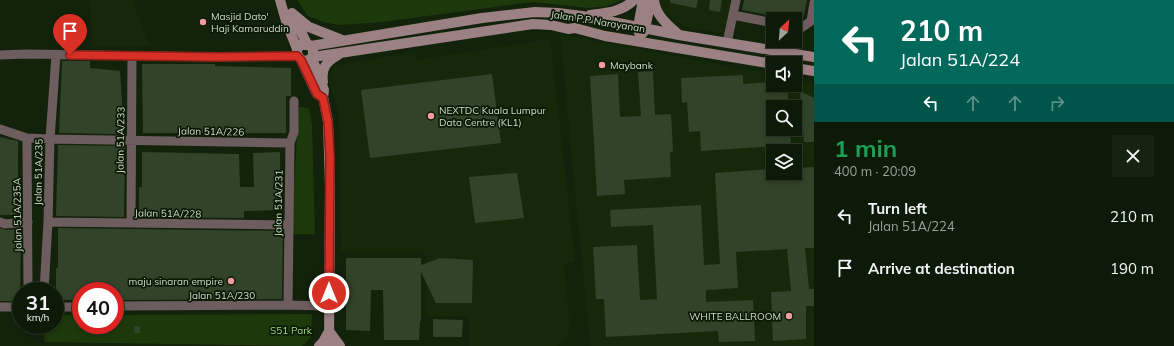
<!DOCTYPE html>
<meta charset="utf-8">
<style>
body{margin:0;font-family:Mulish,sans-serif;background:#172312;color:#f1f3f6;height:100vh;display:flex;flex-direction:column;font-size:15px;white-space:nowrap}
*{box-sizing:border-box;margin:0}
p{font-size:13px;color:#9ba19c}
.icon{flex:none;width:22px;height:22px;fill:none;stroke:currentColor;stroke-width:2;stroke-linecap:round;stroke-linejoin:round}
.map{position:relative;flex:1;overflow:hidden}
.drawer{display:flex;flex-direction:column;background:#0e1a08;width:360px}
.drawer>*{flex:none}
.guide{background:#00695c;color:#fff;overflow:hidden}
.needle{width:26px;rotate:26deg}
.controls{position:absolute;left:766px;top:12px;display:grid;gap:8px}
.controls a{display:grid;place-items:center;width:36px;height:36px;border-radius:0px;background:#0e1a08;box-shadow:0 2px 6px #0003,0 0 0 1px #2e3829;font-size:20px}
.speed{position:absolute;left:12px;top:282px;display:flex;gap:8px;font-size:20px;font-weight:700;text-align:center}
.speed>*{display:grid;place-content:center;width:52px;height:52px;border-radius:50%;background:#0e1a08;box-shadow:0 2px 6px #0003,0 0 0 1px #2e3829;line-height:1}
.speed small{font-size:10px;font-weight:400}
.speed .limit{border:6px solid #d22;background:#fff;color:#111}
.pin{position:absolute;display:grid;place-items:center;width:34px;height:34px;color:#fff;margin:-41px -17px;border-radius:50% 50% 50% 0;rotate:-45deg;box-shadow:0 0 4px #0007}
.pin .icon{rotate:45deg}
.me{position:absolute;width:44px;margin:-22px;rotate:0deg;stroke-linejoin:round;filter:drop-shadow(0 0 3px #0008)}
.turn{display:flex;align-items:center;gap:14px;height:84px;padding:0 20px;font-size:18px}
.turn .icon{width:52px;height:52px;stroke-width:2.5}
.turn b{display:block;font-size:28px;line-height:34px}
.lanes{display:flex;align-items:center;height:38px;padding:0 20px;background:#0003;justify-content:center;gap:20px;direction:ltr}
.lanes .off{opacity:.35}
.round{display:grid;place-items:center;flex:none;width:42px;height:42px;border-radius:0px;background:#172312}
.headline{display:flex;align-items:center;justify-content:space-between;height:68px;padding:0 20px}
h1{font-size:24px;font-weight:700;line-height:30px;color:#1e9e55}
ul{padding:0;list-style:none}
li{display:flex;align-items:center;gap:12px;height:52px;padding:0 20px}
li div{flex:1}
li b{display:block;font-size:15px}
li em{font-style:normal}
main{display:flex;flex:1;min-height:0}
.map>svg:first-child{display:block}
.built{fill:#15290a;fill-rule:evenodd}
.green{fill:#1d390c}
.building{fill:#314329}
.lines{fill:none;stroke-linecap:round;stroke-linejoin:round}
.street{stroke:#6e5d5f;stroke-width:9}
.secondary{stroke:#9c8184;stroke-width:10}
.route-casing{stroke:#8d1f18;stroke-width:10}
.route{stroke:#d93025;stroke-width:7}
.poi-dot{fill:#f49aa5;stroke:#0a1903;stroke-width:1.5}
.labels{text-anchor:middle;stroke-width:3.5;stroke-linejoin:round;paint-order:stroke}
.poi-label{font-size:10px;fill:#d1dccc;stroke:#0a1903;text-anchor:start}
.street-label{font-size:10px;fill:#d1dccc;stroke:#0a1903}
.park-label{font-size:10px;fill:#9edb80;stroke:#0a1903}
</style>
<main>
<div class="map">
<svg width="814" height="346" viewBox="0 0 814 346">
<rect width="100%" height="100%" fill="#13230b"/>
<path class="built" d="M90,0H132L150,46L93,47Z
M657,0H731L725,33L678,26L657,2Z
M560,34L773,75V85H795V79L814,83V346H590ZM773,107H795V129H773ZM773,151H795V173H773Z
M550,39L575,262L564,263L570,328L565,339L557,346H469V316H426V253H341L339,115L328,78L333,66L415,52L417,60Z"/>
<path class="green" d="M297,0H621L607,6L589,8L533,2L382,22L339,25L323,22L308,16Z
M299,107L309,108L312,125L315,234H291Z
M312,314L311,337L302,346L45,342L43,325H55V315H81V325H115V315Z"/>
<path class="building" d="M670,0H698L696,8L670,3Z
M710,0H722L720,12L709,10Z
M744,0H807L803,19L801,21L742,10Z
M62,61H90V68L120,71L124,134L59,133Z
M142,64H215V66L291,68V96H286V133H143Z
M653,71L655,115L671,114L673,152H670L671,177L624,180L625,194L597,196L590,76L618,74L620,117L641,116L638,72Z
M492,74L501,143L370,158L361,90Z
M743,75V84L773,82V85H787L789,107H773V129H790L791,145L701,151L700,131L689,132L687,102L682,103L681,78Z
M800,91L814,98V142H804Z
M0,137L18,141V215H0Z
M58,145L125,146L124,217L56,216Z
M142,152L239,154L240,187H254L253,153L280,152L281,210L244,211V218L139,217V187H142Z
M814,167V248H805L809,289H814V306H806V339L773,341L771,292L791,291L787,249L736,252L738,288L706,290V302L753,300L755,341L719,342L718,331L606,337L604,299H596L593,247L637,245L640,300L657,299L653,225L611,227L610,210L701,205L704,265L720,264L715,173L773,169V173H795V168Z
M517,173L524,218L475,223L469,177Z
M0,228L6,230L21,229L20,301H0Z
M58,228L283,231L282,299L115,300V291H81V300H56V268H58Z
M346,258H421V265L440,258L473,260L472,303H436L421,272V321H420L419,340H384L383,290H371L370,331L346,330Z
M433,319L463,320L462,337H433Z
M134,326H140V333H134Z"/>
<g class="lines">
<path class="street" d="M733,15L773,23
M795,27L801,28L811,21L814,3
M727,43L736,0
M0,55L27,54L218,57L297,56
M0,129L27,138L50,139L290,143
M27,138L28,291
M0,222L5,224L28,222
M48,222L288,225
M131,223L132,56
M44,291L48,222L50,139L56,55
M288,305L290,143L294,132V101
M115,306L284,305L329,306
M0,307H21
M55,307H81"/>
<path class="secondary" d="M280,0L286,21L297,49
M654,0C656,16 667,24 679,35
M292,13L309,27L342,40
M590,15C606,13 622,12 634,0
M294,17L307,44
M639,33L638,27L643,0
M643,33L645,29L651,0
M311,46L482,18L535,12L558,13L582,16L679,35L814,57
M313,57L533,24L551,25L568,29L575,28L605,36L773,64
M312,58L324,90L323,97L328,122L330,187L329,346
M301,60L307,61L313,57V49L309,45H301L297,49V54L301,60L317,94L323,97
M795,68L814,71
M323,82C321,68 326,62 338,55
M329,331L340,346
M319,346L323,342L328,333"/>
</g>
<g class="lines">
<defs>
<path id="route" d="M70,55L218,57L297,56L301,60L317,94L323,98L328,122L330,157L329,293"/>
</defs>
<use href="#route" class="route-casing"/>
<use href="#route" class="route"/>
</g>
<g class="poi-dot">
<circle cx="203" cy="22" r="4"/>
<circle cx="602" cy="65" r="4"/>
<circle cx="431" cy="116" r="4"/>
<circle cx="231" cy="281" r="4"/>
<circle cx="789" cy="316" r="4"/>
</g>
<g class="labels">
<g class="poi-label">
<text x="211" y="20">Masjid Dato'<tspan x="211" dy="12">Haji Kamaruddin</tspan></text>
<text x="610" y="69">Maybank</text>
<text x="439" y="114">NEXTDC Kuala Lumpur<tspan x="439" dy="12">Data Centre (KL1)</tspan></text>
<text x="223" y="285" text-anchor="end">maju sinaran empire</text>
<text x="781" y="320" text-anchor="end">WHITE BALLROOM</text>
</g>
<g class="street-label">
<text transform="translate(598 21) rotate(9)" y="4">Jalan P.P Narayanan</text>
<text transform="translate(211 131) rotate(1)" y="4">Jalan 51A/226</text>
<text transform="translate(120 140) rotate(-89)" y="4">Jalan 51A/233</text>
<text transform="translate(38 172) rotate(-89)" y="4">Jalan 51A/235</text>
<text transform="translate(278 203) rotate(-89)" y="4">Jalan 51A/231</text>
<text transform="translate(168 213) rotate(1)" y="4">Jalan 51A/228</text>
<text transform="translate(17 215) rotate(-91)" y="4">Jalan 51A/235A</text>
<text x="222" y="299">Jalan 51A/230</text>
</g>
<g class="park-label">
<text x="291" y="334">S51 Park</text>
</g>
</g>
</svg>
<div class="controls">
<a><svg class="needle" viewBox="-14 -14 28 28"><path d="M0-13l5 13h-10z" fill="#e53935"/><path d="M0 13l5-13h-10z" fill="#9ba19c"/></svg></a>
<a><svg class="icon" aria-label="sound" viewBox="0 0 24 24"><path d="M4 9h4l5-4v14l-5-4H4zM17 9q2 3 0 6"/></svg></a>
<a><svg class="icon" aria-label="search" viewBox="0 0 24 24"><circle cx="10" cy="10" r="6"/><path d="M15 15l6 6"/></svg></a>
<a><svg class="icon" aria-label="layers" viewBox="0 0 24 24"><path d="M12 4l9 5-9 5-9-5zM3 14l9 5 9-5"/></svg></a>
</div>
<div class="speed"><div>31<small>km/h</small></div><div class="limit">40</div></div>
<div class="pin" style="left:70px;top:55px;background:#d93025"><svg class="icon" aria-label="arrive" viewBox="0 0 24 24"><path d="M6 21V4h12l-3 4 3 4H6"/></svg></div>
<svg class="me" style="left:329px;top:293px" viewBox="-20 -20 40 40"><circle r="17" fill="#d93025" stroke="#fff" stroke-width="3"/><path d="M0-11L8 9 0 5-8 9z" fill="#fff"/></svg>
</div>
<section class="drawer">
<div class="guide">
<div class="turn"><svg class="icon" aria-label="left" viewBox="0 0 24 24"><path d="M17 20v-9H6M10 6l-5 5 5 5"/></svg><div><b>210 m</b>Jalan 51A/224</div></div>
<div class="lanes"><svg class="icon" aria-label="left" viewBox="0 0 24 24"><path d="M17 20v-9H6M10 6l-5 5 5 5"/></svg><svg class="icon off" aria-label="ahead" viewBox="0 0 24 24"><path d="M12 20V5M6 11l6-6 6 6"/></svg><svg class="icon off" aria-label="ahead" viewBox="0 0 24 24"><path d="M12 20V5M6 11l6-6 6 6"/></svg><svg class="icon off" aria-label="right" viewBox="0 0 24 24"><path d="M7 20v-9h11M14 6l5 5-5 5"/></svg></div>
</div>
<div class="headline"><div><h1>1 min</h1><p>400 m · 20:09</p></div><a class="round"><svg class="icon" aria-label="close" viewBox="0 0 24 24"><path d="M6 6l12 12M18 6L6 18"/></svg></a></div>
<ul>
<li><svg class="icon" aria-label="left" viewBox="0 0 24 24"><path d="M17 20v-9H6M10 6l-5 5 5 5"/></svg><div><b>Turn left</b><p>Jalan 51A/224</p></div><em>210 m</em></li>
<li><svg class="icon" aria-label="arrive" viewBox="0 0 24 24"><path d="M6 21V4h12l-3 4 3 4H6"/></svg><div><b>Arrive at destination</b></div><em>190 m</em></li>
</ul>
</section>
</main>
